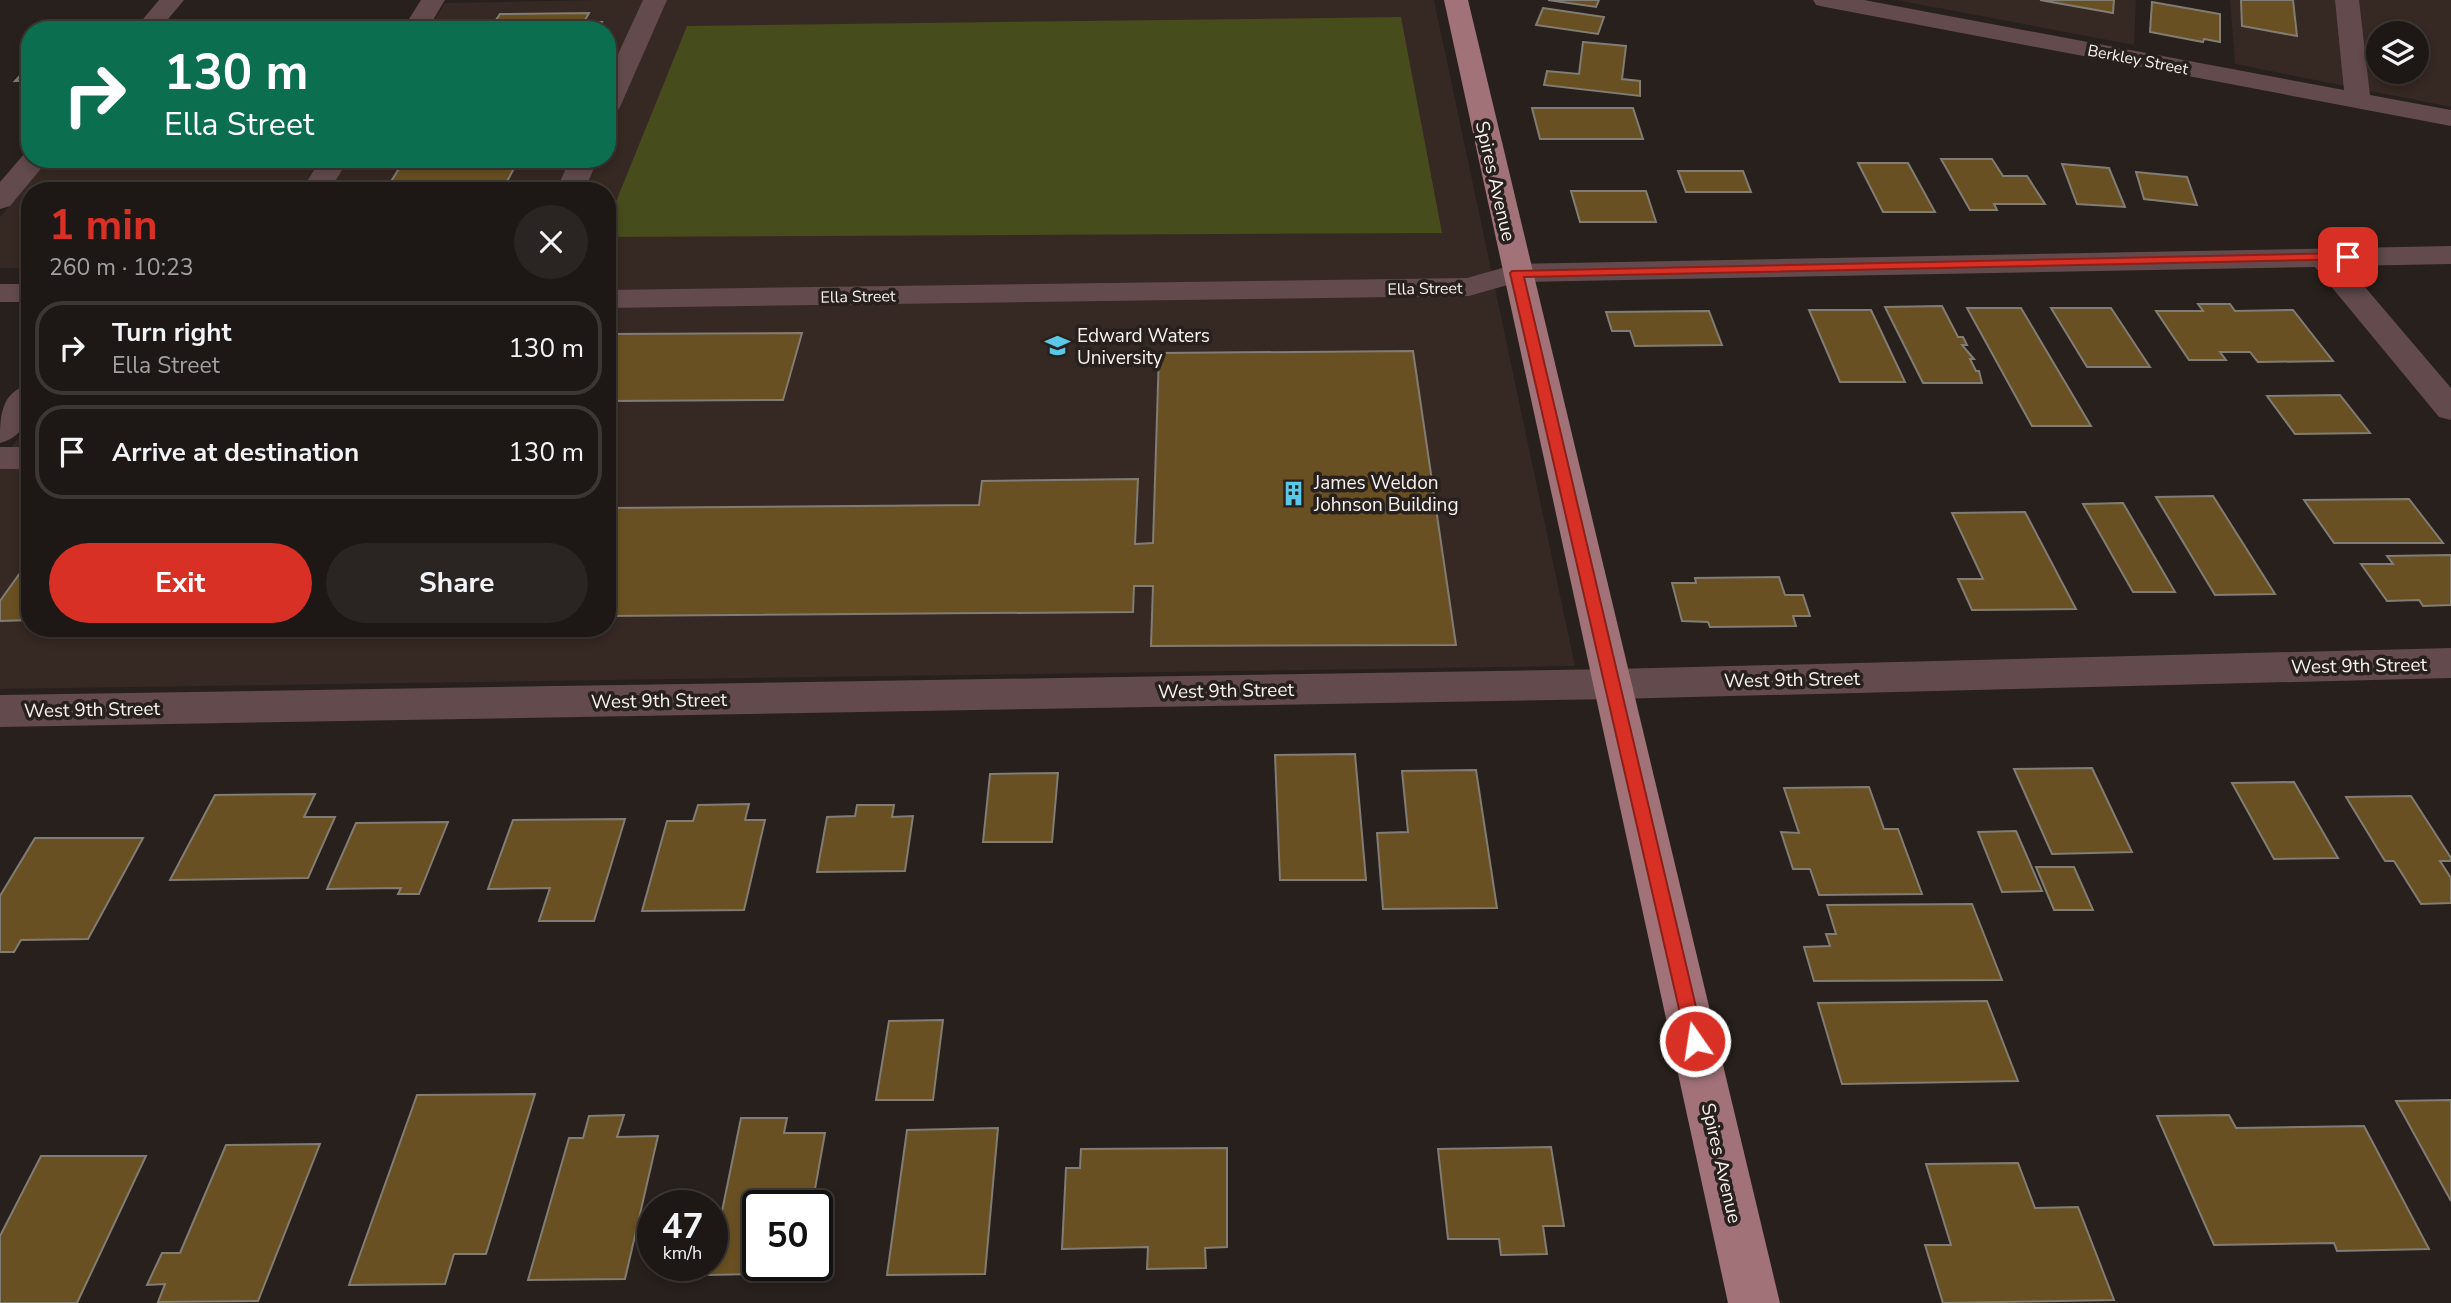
<!DOCTYPE html>
<meta charset="utf-8">
<style>
body{margin:0;font-family:"Nunito Sans",sans-serif;background:#2a2522;color:#f1f3f6;height:100vh;display:flex;flex-direction:column;font-size:26px;white-space:nowrap}
*{box-sizing:border-box;margin:0}
p{font-size:23px;color:#a0a0a0}
.icon{flex:none;width:38px;height:38px;fill:none;stroke:currentColor;stroke-width:2;stroke-linecap:round;stroke-linejoin:round}
.map{position:relative;flex:1;overflow:hidden}
.panel{position:absolute;left:21px;top:182px;width:595px;height:455px;display:flex;flex-direction:column;background:#1d1815;border-radius:28px;box-shadow:0 4px 10px #0003,0 0 0 2px #3b3734}
.panel>*{flex:none}
.banner{position:absolute;left:21px;top:21px;width:595px;height:147px;border-radius:28px;box-shadow:0 4px 10px #0003,0 0 0 2px #3b3734;background:#0b6e4f;color:#fff;overflow:hidden}
.controls{position:absolute;left:2366px;top:21px;display:grid;gap:14px}
.controls a{display:grid;place-items:center;width:63px;height:63px;border-radius:50%;background:#1d1815;box-shadow:0 4px 10px #0003,0 0 0 2px #3b3734;font-size:35px}
.speed{position:absolute;left:637px;top:1190px;display:flex;gap:14px;font-size:35px;font-weight:700;text-align:center}
.speed>*{display:grid;place-content:center;width:91px;height:91px;border-radius:50%;background:#1d1815;box-shadow:0 4px 10px #0003,0 0 0 2px #3b3734;line-height:1}
.speed small{font-size:18px;font-weight:400}
.speed .limit{border:4px solid #111;border-radius:10px;background:#fff;color:#111}
.pin{position:absolute;display:grid;place-items:center;width:60px;height:60px;color:#fff;margin:-30px;border-radius:14px;box-shadow:0 4px 10px #0006}
.me{position:absolute;width:77px;margin:-38px;rotate:347deg;stroke-linejoin:round;filter:drop-shadow(0 0 5px #0008)}
.turn{display:flex;align-items:center;gap:24px;height:147px;padding:0 28px;font-size:32px}
.turn .icon{width:91px;height:91px;stroke-width:2.5}
.turn b{display:block;font-size:49px;line-height:60px}
.round{display:grid;place-items:center;flex:none;width:74px;height:74px;border-radius:37px;background:#2a2522}
.headline{display:flex;align-items:center;justify-content:space-between;height:119px;padding:0 28px}
h1{font-size:42px;font-weight:700;line-height:52px;color:#d93025}
.action{display:flex;gap:14px;margin-top:auto;padding:14px 28px}
.action a{flex:1;height:80px;border-radius:42px;background:#d93025;color:#fff;font-size:28px;font-weight:700;line-height:80px;text-align:center}
.action a+a{background:#2a2522;color:#f1f3f6}
ul{padding:0;list-style:none}
li{display:flex;align-items:center;gap:21px;height:94px;margin:0 14px 10px;padding:0 14px;border:4px solid #3b3734;border-radius:28px}
li div{flex:1}
li b{display:block;font-size:26px}
li em{font-style:normal}
.map>svg:first-child{display:block}
.built{fill:#362822;fill-rule:evenodd}
.green{fill:#474c1d}
.building{fill:#695022;stroke:#817c74;stroke-width:2}
.lines{fill:none;stroke-linecap:round;stroke-linejoin:round}
.minor{fill:#624a4d;fill-rule:evenodd}
.major{fill:#a17278;fill-rule:evenodd}
.route{fill:#d93025;stroke:#8d1f18;stroke-width:2}
.labels{text-anchor:middle;stroke-width:7;stroke-linejoin:round;paint-order:stroke}
.far-street-label{font-size:16px;fill:#f7f1ef;stroke:#27201c}
.street-label{font-size:19px;fill:#f7f1ef;stroke:#27201c}
.poi-label{font-size:19px;fill:#f7f1ef;stroke:#27201c;text-anchor:start}
</style>
<div class="map">
<svg width="2451" height="1303" viewBox="0 0 2451 1303">
<rect width="100%" height="100%" fill="#27201c"/>
<path class="built" d="M593,0H1434L1575,666L0,689V462L30,423V628H607V191H30V268H0V217L48,159H607V30H428L445,3Z
M1896,0H2136L2134,45Z
M2230,0H2451V107L2235,64ZM2378,33H2417V72H2378Z"/>
<path class="green" d="M1401,17L1442,233L607,237V224L687,26Z"/>
<path class="building" d="M1548,0H1599L1596,7Z
M2040,0H2114L2113,13Z
M2241,0H2293L2297,36L2242,26Z
M2152,2L2220,14V42L2204,39L2203,42L2150,32Z
M1543,8L1604,17L1598,34L1536,25Z
M589,13L584,22H602L598,30H489L500,14Z
M1583,42L1626,46L1622,79L1640,81V96L1544,85L1547,71L1579,74Z
M30,65V80L15,81Z
M1532,108H1633L1643,139H1540Z
M405,159H519L502,191H385Z
M1941,159H1992L2003,176H2027L2045,204H1994L1997,210H1970Z
M1858,163H1908L1935,212H1883Z
M2062,164L2109,168L2125,207L2077,204Z
M1678,171H1743L1751,192H1686Z
M2136,172L2187,177L2197,205L2144,199Z
M1571,191H1646L1656,222H1580Z
M2198,304H2230L2235,311L2293,310L2333,361L2258,362L2250,352H2220L2226,360H2189L2156,311H2203Z
M1942,306L1958,337H1963L1967,345H1962L1974,359H1970L1976,371H1979L1982,383H1923L1885,307Z
M1967,308H2021L2091,426H2032Z
M2051,308H2111L2150,367H2087Z
M1809,310H1871L1905,382H1840Z
M1709,311L1722,345L1635,346L1630,331H1612L1606,312Z
M802,333L783,400L609,401L607,407V334Z
M1413,351L1456,645L1151,646L1153,586H1134L1133,612L607,616V508L979,505L982,481L1138,479L1135,544L1153,543L1159,353Z
M2340,395L2370,433L2295,434L2267,396Z
M2213,496L2275,594L2215,595L2156,497Z
M2409,499L2443,543H2334L2304,500Z
M2123,503L2175,592H2133L2083,504Z
M2025,512L2076,609L1972,610L1958,579H1983L1952,513Z
M2451,555V605L2423,606L2419,600L2387,601L2361,564H2393L2387,556Z
M30,559V620L0,621V601Z
M1779,577L1785,595H1803L1810,616H1793L1796,626L1710,627L1708,622L1682,621L1672,583H1696L1695,578Z
M368,628H456L452,638H363Z
M1355,754L1366,880H1280L1275,755Z
M2092,768L2132,852L2052,854L2014,769Z
M1476,770L1497,908L1383,909L1377,833L1408,832L1402,771Z
M1058,773L1052,842H983L990,774Z
M2294,782L2338,858L2274,859L2232,783Z
M1869,787L1884,829H1898L1922,894L1819,895L1810,869H1793L1781,832L1799,833L1784,788Z
M315,794L304,817H335L308,878L170,880L215,795Z
M2411,796L2451,858V861H2440L2451,878V903L2421,904L2394,861H2385L2346,797Z
M749,804L745,820H765L744,910L642,911L667,821H693L698,805Z
M857,805H894L892,817L913,816L905,871L817,872L827,817L855,816Z
M625,819L594,921H539L550,888L488,889L513,820Z
M448,822L419,894H398L401,888L327,889L356,823Z
M2016,831L2042,891L2002,892L1978,832Z
M35,838H143L88,939L21,940L14,952H0V896Z
M2036,867H2074L2093,910H2054Z
M1972,904L2002,980L1814,981L1804,947L1830,946L1826,934H1836L1827,905Z
M1987,1001L2018,1081L1842,1084L1818,1003Z
M943,1020L933,1100H876L889,1021Z
M535,1094L486,1254H454L445,1284L349,1285L417,1095Z
M2451,1100V1201L2396,1101Z
M624,1115L617,1137L658,1136L625,1279L528,1280L569,1138H583L589,1116Z
M2229,1115L2236,1128L2364,1126L2429,1249L2337,1251L2334,1243L2214,1245L2157,1116Z
M741,1118H787L784,1133H825L812,1206H758V1265H802L801,1273L709,1275Z
M998,1128L985,1274L887,1275L907,1130Z
M320,1144L258,1301L158,1302L165,1284L147,1285L162,1253H180L226,1145Z
M1551,1147L1564,1226H1543L1547,1254L1501,1255L1499,1239H1448L1438,1149Z
M1227,1148V1247L1205,1248L1206,1268L1147,1269L1148,1247L1062,1249L1066,1168H1080L1081,1149Z
M41,1156H146L77,1303H0V1236Z
M2018,1163L2035,1208L2078,1207L2114,1300L1943,1303L1925,1245H1951L1926,1164Z"/>
<g class="lines">
<path class="minor" d="M159,0H184L159,30H134Z
M421,0H445L427,30H402Z
M643,0H667L620,107L616,113L607,115V78Z
M1813,0H1864L2344,90L2335,0H2359L2370,95L2451,110V126L1825,7L1816,5Z
M30,152V159H49L10,206L0,209V182L25,153Z
M321,159H349L329,191H301Z
M570,159H598L584,191H556Z
M2451,246V264L2347,266L2451,388V420L2439,417L2315,267L1518,282L1469,296L607,308V290L1467,278L1516,264Z
M0,284H30V302H0Z
M30,384C30,410 30,435 0,443C0,417 0,392 30,384Z
M0,447H30V469H0Z
M2451,648V678L1614,699L0,727V695L1614,669Z"/>
<path class="major" d="M1444,0H1468L1780,1303H1728Z"/>
</g>
<path class="route" d="M2348,253L2354,257L2353,259L1524,277L1704,1041L1702,1048L1695,1050L1688,1048L1510,273L1512,271Z"/>
<defs>
<symbol id="university-bare" viewBox="-9 -9 18 18"><path d="M0-5L7-2L0 1L-7-2ZM-4 1L0 2.5L4 1V4Q0 6-4 4Z" fill="#5ac8e6" stroke="#27201c" stroke-width="2.5" paint-order="stroke"/></symbol>
<symbol id="building-bare" viewBox="-9 -9 18 18"><path d="M-4-6H4V6H1V3H-1V6H-4ZM-2.5-4.3h1.7v1.8h-1.7ZM.8-4.3h1.7v1.8H.8ZM-2.5-1h1.7V.8h-1.7ZM.8-1h1.7V.8H.8Z" fill="#5ac8e6" stroke="#27201c" stroke-width="2.5" paint-order="stroke"/></symbol>
</defs>
<g fill-rule="evenodd">
<use href="#university-bare" x="1040" y="328" width="35" height="35"/>
<use href="#building-bare" x="1276" y="476" width="35" height="35"/>
</g>
<g class="labels">
<g class="far-street-label">
<text transform="translate(2138 59) rotate(11)" y="6">Berkley Street</text>
<text transform="translate(1425 288) rotate(-1)" y="6">Ella Street</text>
<text transform="translate(858 296) rotate(-1)" y="6">Ella Street</text>
</g>
<g class="street-label">
<text transform="translate(1496 181) rotate(77)" y="7">Spires Avenue</text>
<text transform="translate(2359 665) rotate(-1)" y="7">West 9th Street</text>
<text transform="translate(1792 679) rotate(-1)" y="7">West 9th Street</text>
<text transform="translate(1226 690) rotate(-1)" y="7">West 9th Street</text>
<text transform="translate(659 700) rotate(-1)" y="7">West 9th Street</text>
<text transform="translate(92 709) rotate(-1)" y="7">West 9th Street</text>
<text transform="translate(1722 1163) rotate(77)" y="7">Spires Avenue</text>
</g>
<g class="poi-label">
<text x="1077" y="342">Edward Waters<tspan x="1077" dy="22">University</tspan></text>
<text x="1314" y="489">James Weldon<tspan x="1314" dy="22">Johnson Building</tspan></text>
</g>
</g>
</svg>
<div class="controls">
<a><svg class="icon" aria-label="layers" viewBox="0 0 24 24"><path d="M12 4l9 5-9 5-9-5zM3 14l9 5 9-5"/></svg></a>
</div>
<div class="speed"><div>47<small>km/h</small></div><div class="limit">50</div></div>
<div class="pin" style="left:2348px;top:257px;background:#d93025"><svg class="icon" aria-label="arrive" viewBox="0 0 24 24"><path d="M6 21V4h12l-3 4 3 4H6"/></svg></div>
<svg class="me" style="left:1695px;top:1041px" viewBox="-20 -20 40 40"><circle r="17" fill="#d93025" stroke="#fff" stroke-width="3"/><path d="M0-11L8 9 0 5-8 9z" fill="#fff"/></svg>
<div class="banner">
<div class="turn"><svg class="icon" aria-label="right" viewBox="0 0 24 24"><path d="M7 20v-9h11M14 6l5 5-5 5"/></svg><div><b>130 m</b>Ella Street</div></div>
</div>
<section class="panel">
<div class="headline"><div><h1>1 min</h1><p>260 m · 10:23</p></div><a class="round"><svg class="icon" aria-label="close" viewBox="0 0 24 24"><path d="M6 6l12 12M18 6L6 18"/></svg></a></div>
<ul>
<li><svg class="icon" aria-label="right" viewBox="0 0 24 24"><path d="M7 20v-9h11M14 6l5 5-5 5"/></svg><div><b>Turn right</b><p>Ella Street</p></div><em>130 m</em></li>
<li><svg class="icon" aria-label="arrive" viewBox="0 0 24 24"><path d="M6 21V4h12l-3 4 3 4H6"/></svg><div><b>Arrive at destination</b></div><em>130 m</em></li>
</ul>
<div class="action"><a>Exit</a><a>Share</a></div>
</section>
</div>
